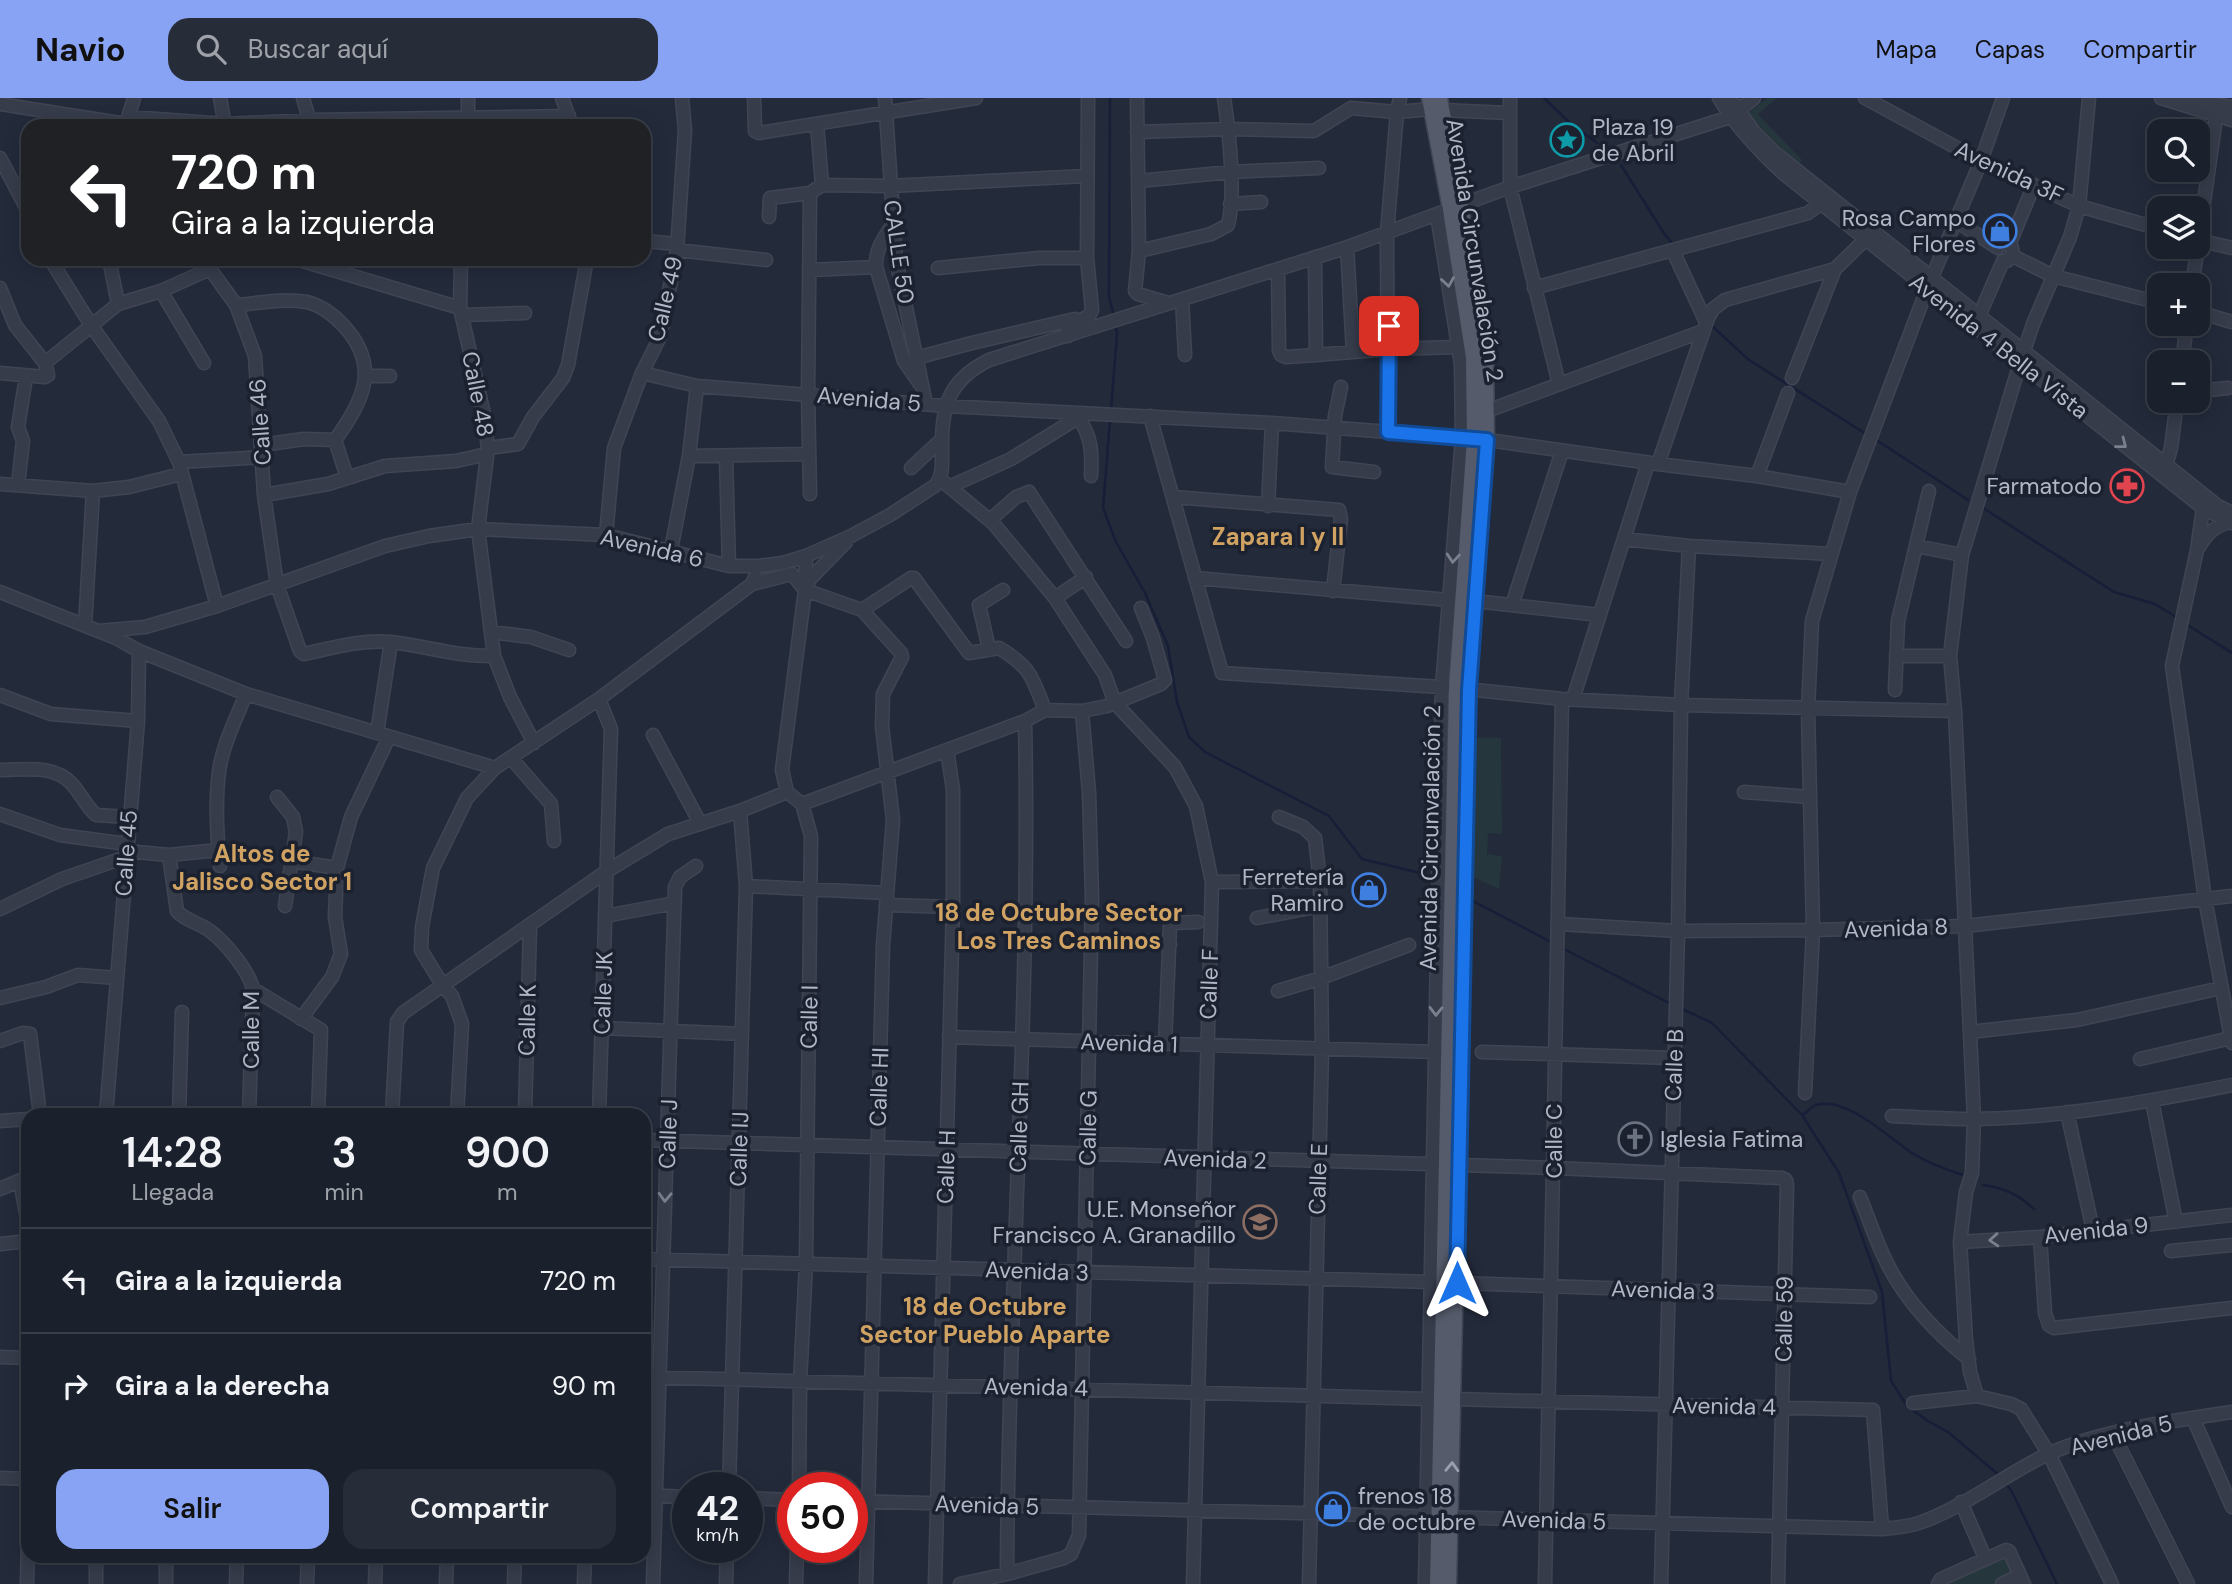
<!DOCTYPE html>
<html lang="es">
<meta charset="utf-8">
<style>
body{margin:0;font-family:"DM Sans",sans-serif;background:#272d38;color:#f1f3f6;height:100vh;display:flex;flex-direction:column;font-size:26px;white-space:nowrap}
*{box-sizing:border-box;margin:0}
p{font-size:23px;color:#9fa3a9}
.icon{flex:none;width:38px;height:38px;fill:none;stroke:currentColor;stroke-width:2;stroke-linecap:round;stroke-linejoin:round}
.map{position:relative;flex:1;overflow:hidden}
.details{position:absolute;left:21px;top:1010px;width:630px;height:455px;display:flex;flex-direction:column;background:#1a202c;border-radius:21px;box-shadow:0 4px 18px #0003,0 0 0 2px #383e48}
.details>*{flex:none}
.hud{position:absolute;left:21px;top:21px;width:630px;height:147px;border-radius:21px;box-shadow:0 4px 18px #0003,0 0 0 2px #383e48;background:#202124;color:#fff;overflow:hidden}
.controls{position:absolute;left:2147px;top:21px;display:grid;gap:14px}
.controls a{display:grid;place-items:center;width:63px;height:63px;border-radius:14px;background:#1a202c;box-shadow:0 4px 18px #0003,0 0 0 2px #383e48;font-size:35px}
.speed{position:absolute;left:672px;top:1374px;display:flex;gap:14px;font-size:35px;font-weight:700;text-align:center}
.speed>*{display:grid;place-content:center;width:91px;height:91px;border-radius:50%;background:#1a202c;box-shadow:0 4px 18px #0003,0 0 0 2px #383e48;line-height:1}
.speed small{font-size:18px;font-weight:400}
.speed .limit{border:10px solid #d22;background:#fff;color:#111}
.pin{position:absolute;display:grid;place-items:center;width:60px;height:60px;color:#fff;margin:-30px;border-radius:14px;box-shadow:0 4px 10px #0006}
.me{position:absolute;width:77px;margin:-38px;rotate:0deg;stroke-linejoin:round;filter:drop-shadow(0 0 5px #0008)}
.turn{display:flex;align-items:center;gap:24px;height:147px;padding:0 35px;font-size:32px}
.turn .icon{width:91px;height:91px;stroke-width:2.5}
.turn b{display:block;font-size:49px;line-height:60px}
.eta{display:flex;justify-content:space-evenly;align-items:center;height:119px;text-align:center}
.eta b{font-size:42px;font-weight:600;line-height:49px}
.action{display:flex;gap:14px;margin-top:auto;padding:14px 35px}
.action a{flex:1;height:80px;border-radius:21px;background:#89a3f4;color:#111;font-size:28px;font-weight:600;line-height:80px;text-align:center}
.action a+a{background:#272d38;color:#f1f3f6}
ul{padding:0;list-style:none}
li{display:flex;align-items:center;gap:21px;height:105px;padding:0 35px;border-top:2px solid #383e48}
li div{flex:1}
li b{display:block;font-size:26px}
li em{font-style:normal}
header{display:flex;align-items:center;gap:42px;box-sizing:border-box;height:98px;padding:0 35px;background:#89a3f4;color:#111}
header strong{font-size:33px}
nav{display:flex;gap:38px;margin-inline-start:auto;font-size:24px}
.search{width:490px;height:63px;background:#272d38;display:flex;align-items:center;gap:18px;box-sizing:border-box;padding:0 24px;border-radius:21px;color:#9fa3a9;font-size:26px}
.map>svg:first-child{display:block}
.green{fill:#25363c}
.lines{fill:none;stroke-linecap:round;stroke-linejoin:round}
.stream{stroke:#171f38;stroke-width:2.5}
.minor-casing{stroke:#404554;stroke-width:15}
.major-casing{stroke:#404554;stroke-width:17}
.minor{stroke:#373c4b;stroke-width:12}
.major{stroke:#555b6b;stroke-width:14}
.oneway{stroke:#7b808f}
.oneway2{stroke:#9ba0b0}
.route-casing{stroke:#114b97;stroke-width:18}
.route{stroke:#1a73e8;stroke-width:12}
.labels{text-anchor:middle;stroke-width:7;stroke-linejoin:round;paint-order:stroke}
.poi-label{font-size:23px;fill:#b2b7c7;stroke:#1c2130;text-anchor:end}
.street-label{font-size:23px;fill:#b2b7c7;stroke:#1c2130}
.neighbourhood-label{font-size:24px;font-weight:bold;fill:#d1a363;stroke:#1c2130}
</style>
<header>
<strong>Navio</strong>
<div class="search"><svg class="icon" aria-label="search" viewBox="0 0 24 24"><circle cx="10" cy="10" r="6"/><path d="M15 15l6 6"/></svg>Buscar aquí</div>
<nav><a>Mapa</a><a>Capas</a><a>Compartir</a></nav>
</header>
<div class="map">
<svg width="2232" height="1486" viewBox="0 0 2232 1486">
<rect width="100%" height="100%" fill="#232a3a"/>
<path class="green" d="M1767,0H1777L1758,16L1802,62L1798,67L1747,16Z
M1472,639L1501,640L1502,736L1488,735L1487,756L1502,758L1499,791L1469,777Z
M2008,1454L2017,1475L1994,1486H1942Z"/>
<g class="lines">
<path class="stream" d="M1110,0L1109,199L1114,218
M1544,0L1570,25L1597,45
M1621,67L1665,137L1673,146
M1712,228L1749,262L1866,336
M1111,312L1117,236L1116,228
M1110,322L1103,410L1116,444L1145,495L1168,548L1177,604L1189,639L1205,654L1329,718L1362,761L1420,775L1435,783
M1878,343L1968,402
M1983,410L2114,494L2155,506L2176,519
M2186,526L2232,555
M1469,801L1553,845
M1562,850L1671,906
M1680,910L1712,925L1802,1017L1839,1075L1882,1194L1891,1283L1907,1308L1928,1323L1948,1334L2000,1378
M1803,1017C1807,1014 1812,1008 1816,1007C1847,998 1889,1040 1912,1055C1928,1065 1944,1071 1963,1077
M1983,1087C2004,1090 2018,1096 2034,1111
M2004,1384L2011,1392L2057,1486"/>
<defs>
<path id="minor" d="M220,0L225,28
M303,0L311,28
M468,0V28
M562,0L572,28
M754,0L755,33L759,35L976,0
M885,0L896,161L926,306
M1137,0L1139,153L1135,193L1138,196L1168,205
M1510,0V89L1559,286
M1719,0C1736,29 1759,53 1784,76L2203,410L2232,425
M1730,0L1754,34L1774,54L2218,408L2232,415
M1865,0L1981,63L2079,108L2160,131
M2089,0L2079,108L2070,139L2033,226L2020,265L1962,457L1950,558L1955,613L1974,1021L1972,1075L1966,1094L1960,1144L1966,1242L1970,1274L1977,1298L2011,1306L2021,1311L2049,1356L2112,1486
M2161,0L2232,22
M2182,0L2232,9
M0,6L126,26
M1442,12L1509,15
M129,19L225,26L310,22L569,18
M126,26L134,0
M817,26L822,87
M1137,34L1229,31L1314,33L1351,10L1397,14L1431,11
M0,60L28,113
M1139,83L1230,74L1319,70
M2034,87L2009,147L2012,150L2013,158L2053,178L2160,205
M810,95L808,296L810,396
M1230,106L1261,104
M769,119L770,100L810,95L822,87L890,88L1087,78
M1956,123L1998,150
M2198,142L2232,150
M644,143L677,146
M2198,147L2216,19L2221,7
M1347,149L1353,254
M677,152L766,162
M1139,153L1211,136L1228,127C1236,95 1229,33 1224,0
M1673,153L1706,224
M1315,159L1316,257L1389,251L1458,249
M50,161L91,227L159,323L179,364L217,508
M109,161L118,206
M296,161L460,210
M461,161L460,210L483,312L488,350L478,431L494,558L510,599L534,645
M876,169C875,151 884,140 893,126
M938,170L1039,160H1087
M210,171L236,207L255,258L264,397L277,487L300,553L304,556C332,550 362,541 391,544C426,548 458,559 494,558
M1278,171L1279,252L1281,257L1286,259L1316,257
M810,172L876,169L904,263L920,286
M2192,187L2198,149
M0,190L15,227L45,265
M1534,190L1808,115L1827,101
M161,193L204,265
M1182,201L1185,257
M236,207C260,205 283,200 307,204C320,207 334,217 343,227C381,268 364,302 335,342L347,379
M2198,214L2232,224
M462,217L525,215
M1976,225L2003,163H2007L2013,158
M1068,238V229L1089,218L1092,212L1087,160L1088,0
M916,260L972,245L1075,221
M2182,264L2187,226
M0,275L45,279L48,277L45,265L118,206L161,193L210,171L208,161
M642,275L697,288L946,308L1272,325L1481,341L1658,366L1757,378L1850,394
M366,278H390
M1792,280L1835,171L1871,136
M1341,289L1335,318L1332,369L1374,374
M2198,293L2228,290
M1487,313L1703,233
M1150,318L1222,575L1456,590L1562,601L1681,607L1955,613
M1078,319C1092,339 1092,354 1091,378
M1388,335L1387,135L1397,14L1400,0
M262,347L304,341L335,342
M488,350L518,346L533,319L563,280L568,267L587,161
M689,358L809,356
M726,359L729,468
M179,364L263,359
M1658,366L1708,220L1713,211L1725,202L1835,171
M911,370L941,342
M2165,370L2171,350L2177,303
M1757,378L1788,295
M940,381L993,425L1055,500L1105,577L1115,605L1175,669L1196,708L1212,784L1193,1486
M0,386L93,393L129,389L181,376
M18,387L23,343L18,329L26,279
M949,389L1011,361L1084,316
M264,397L328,386L385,368L456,363L487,356
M1173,399L1339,412L1341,421L1333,493
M1268,408L1272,325
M2203,410L2197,452L2172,568L2205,801L2232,945
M990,422L1016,399L1029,394L1126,543
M606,437L614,350L642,275L660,239L677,152L685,32L682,0
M1624,441L1689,448L1831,456
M1916,448L1962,457
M2199,449C2207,435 2214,429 2229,424
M671,452L689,358L697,288
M1195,480L1449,502
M752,486L792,476L805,492L862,512L911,480H914L969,555L999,550C1031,569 1032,579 1045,612
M805,491L810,481L846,444
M0,494L116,540L139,553L138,623L106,1017
M1055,500L1086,479
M1475,503L1599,517
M1512,507L1562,353
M862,512L901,555L902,559L883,596L882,628L893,722L883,847L866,1486
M85,528L93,393
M99,533L145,529L217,508L385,448L429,438L478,431L606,437L729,468H759L783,465L806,458L851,438L890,417L936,387C943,377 942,367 942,355C941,310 947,283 989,262L1345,150L1510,89L1730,19L1754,0
M491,534L531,539L569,552
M989,551L979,507L1003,492
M139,553L246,596L495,670
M1896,558H1950
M1895,592L1898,523L1929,393
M0,597L51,616L138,623
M599,601L752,486L755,479
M1573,601L1648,365
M377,635L391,544
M653,637L700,725
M511,660L551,706L554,743
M0,672C25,672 54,666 72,686C81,696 86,708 96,717L129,719
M1744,694L1810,699
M277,699L293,719L296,734L285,808
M802,706L1025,623L1045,612L1082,613L1107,608L1161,586L1165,582L1153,540L1141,510
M0,716L60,737L127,746
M1279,719L1303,729L1315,740L1320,783
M126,753L169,757L177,813C185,823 200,825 210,833C225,844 249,873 253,891L249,1017
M169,757L218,752
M291,763L337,770
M220,768C217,738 215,704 219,674C222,648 236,621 246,596
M1212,784L1320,783L1322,951L1309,1486
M746,788L887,795
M886,807L953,809
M0,811L62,781L126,759
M605,818L675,805
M1257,820L1320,808
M1559,826L1678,833L1813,832L1965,828L2232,798
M1139,843L1170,846
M253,891L321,932L318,1017
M1278,893L1321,880L1409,847
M0,900L46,889L78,877L117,880
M301,921L332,879L341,856L335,819L337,770L351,719L389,639
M602,930L742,936
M1970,934L2077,922L2221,890
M949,939L1436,954
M0,943L23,935L30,936L40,1017
M1165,946L1170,828L1174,825L1198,824
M1482,954L1674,960
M2140,961L2231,940
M1805,995L1813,832L1808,611L1812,523L1850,394L1927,191L1981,63L2003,0
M2152,1003L2176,1124
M2067,1014L2093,1132
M179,1017L182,914
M392,1017L397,924L403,915L607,773L668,736L740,713L787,694
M457,1017L462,926L452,898L443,888L421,852L422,829L433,770L467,700L495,670L599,601L611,631L599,1017
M525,1017L530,828
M1892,1018C1918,1019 1945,1021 1972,1021C2060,1020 2146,1004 2232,987
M0,1023L28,1021
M644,1042L1555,1070L1782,1080L1786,1082L1787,1087L1778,1486
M20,1083L28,1126
M0,1091L28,1079
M1860,1099C1869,1121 1876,1144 1887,1165C1905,1202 1937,1236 1969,1261
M2040,1139L2045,1215L2049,1227L2054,1230L2232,1210
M1960,1144L2040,1139L2232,1117
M0,1146L28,1143
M2171,1153L2232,1147
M644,1161L1430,1184
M1457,1185L1870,1199
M0,1259L28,1260
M644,1279L1427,1301
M1454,1301L1873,1312L1882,1431
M1913,1305L1977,1298
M2193,1320L2232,1409
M2113,1336L2188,1486
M0,1380L28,1381
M729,1390L746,788L740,713
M799,1390L800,1284L806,1166L811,738L802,706L787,694L782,672L805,492L806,458
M644,1397L688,1399
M747,1400L793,1402
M852,1403L1882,1431C1895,1430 1907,1429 1919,1425C1963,1410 2006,1376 2048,1356C2102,1332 2173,1323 2232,1314
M1961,1404L1985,1460
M1007,1476C1008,1192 1031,908 1025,623
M27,1486L28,1434
M96,1486V1458
M166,1486V1458
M236,1486L237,1458
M307,1486L308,1458
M375,1486L376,1458
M446,1486L447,1458
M514,1486L515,1458
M584,1486L585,1458
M653,1486L675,789L680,779L696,768
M726,1486L727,1449
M796,1486L797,1449
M935,1486L953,809V692L947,652
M960,1486L1007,1476L1064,1460L1071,1456L1079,1437L1092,799L1089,695L1082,613
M1425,1486L1442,589L1462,340L1461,266L1437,117
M1545,1486L1562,601
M1661,1486L1678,833L1681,607L1689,448
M1938,1486L1941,1481L2006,1452L2009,1453L2024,1486
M2002,1486L2020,1477"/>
<path id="major" d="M1429,0L1450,111L1473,259L1474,341L1456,590L1437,1486
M1440,0L1461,108L1486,259L1487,342L1469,592L1449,1486"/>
</defs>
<use href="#minor" class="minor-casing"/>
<use href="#major" class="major-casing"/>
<use href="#minor" class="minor"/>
<use href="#major" class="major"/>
</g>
<defs><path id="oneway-chevron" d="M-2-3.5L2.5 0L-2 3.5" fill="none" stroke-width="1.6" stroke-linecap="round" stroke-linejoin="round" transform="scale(1.75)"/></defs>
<g class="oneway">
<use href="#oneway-chevron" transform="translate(1448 184) rotate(81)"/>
<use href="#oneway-chevron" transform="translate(2122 346) rotate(38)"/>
<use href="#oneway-chevron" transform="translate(1453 460) rotate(95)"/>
<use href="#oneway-chevron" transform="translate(1436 913) rotate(91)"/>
<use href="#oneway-chevron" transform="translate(665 1099) rotate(92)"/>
<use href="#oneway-chevron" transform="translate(1994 1142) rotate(176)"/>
</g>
<use class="oneway2" href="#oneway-chevron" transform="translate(1452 1369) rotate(-88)"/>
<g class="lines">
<defs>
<path id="route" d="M1389,228L1388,334L1487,342L1469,592L1457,1185"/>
</defs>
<use href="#route" class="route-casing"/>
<use href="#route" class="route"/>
</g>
<defs>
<symbol id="sight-ring" viewBox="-11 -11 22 22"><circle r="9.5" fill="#1c2130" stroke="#0f9aa8" stroke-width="1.5"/><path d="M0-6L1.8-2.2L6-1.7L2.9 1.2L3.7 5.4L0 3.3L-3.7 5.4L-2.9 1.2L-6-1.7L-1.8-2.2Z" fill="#0f9aa8"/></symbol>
<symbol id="shop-ring" viewBox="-11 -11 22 22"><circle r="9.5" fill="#1c2130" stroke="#3f7fe0" stroke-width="1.5"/><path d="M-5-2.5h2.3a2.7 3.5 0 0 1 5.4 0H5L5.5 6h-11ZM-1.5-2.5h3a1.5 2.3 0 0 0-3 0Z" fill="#3f7fe0"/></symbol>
<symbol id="pharmacy-ring" viewBox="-11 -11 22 22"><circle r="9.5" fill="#1c2130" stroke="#e0444e" stroke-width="1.5"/><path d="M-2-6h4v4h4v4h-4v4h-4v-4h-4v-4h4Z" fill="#e0444e"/></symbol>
<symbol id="church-ring" viewBox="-11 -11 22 22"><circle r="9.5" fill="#1c2130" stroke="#6b7280" stroke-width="1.5"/><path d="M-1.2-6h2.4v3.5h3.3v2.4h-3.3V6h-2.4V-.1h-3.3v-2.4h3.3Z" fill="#6b7280"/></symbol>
<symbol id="school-ring" viewBox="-11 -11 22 22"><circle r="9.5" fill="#1c2130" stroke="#8d6e63" stroke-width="1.5"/><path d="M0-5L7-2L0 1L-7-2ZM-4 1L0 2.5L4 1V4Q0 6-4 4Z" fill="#8d6e63"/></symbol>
</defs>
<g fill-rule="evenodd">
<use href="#sight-ring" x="1548" y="23" width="38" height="38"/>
<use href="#shop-ring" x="1981" y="114" width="38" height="38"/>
<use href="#pharmacy-ring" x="2108" y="369" width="38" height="38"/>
<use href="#shop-ring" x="1350" y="773" width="38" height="38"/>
<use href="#church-ring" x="1616" y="1022" width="38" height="38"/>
<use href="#school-ring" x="1241" y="1105" width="38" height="38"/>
<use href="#shop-ring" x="1314" y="1392" width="38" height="38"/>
</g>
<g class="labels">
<g class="poi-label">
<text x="1592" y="37" text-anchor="start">Plaza 19<tspan x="1592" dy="26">de Abril</tspan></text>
<text x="1976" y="128">Rosa Campo<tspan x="1976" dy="26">Flores</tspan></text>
<text x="2102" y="396">Farmatodo</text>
<text x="1344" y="787">Ferretería<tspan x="1344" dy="26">Ramiro</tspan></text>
<text x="1660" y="1049" text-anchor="start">Iglesia Fatima</text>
<text x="1236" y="1119">U.E. Monseñor<tspan x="1236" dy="26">Francisco A. Granadillo</tspan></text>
<text x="1358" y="1406" text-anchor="start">frenos 18<tspan x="1358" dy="26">de octubre</tspan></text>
</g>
<g class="street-label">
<text transform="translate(2009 74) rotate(25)" y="8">Avenida 3F</text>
<text transform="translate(1475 152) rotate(81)" y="8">Avenida Circunvalación 2</text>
<text transform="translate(899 154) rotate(82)" y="8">CALLE 50</text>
<text transform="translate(665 201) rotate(-77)" y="8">Calle 49</text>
<text transform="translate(1999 248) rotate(38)" y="8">Avenida 4 Bella Vista</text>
<text transform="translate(478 296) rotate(79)" y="8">Calle 48</text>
<text transform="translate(869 301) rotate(5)" y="8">Avenida 5</text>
<text transform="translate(260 324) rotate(-94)" y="8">Calle 46</text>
<text transform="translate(652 450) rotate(13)" y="8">Avenida 6</text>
<text transform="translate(1430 740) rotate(-89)" y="8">Avenida Circunvalación 2</text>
<text transform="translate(126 755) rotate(-86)" y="8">Calle 45</text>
<text transform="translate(1896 830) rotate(-2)" y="8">Avenida 8</text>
<text transform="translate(1209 886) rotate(-88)" y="8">Calle F</text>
<text transform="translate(603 895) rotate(-88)" y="8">Calle JK</text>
<text transform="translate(809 919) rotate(-89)" y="8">Calle I</text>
<text transform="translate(527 922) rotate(-89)" y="8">Calle K</text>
<text transform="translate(251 932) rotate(-90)" y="8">Calle M</text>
<text transform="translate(1129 945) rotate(2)" y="8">Avenida 1</text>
<text transform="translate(1674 967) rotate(-88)" y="8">Calle B</text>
<text transform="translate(879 989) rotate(-88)" y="8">Calle HI</text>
<text transform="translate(1019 1029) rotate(-88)" y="8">Calle GH</text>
<text transform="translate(1088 1030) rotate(-89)" y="8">Calle G</text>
<text transform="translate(668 1036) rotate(-88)" y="8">Calle J</text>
<text transform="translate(1554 1043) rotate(-90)" y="8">Calle C</text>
<text transform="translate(739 1051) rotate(-88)" y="8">Calle IJ</text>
<text transform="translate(1215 1061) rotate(2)" y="8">Avenida 2</text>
<text transform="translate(946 1069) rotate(-88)" y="8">Calle H</text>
<text transform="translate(1318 1081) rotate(-88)" y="8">Calle E</text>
<text transform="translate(2096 1132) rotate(-6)" y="8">Avenida 9</text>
<text transform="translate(1037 1173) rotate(2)" y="8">Avenida 3</text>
<text transform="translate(1663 1192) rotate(2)" y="8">Avenida 3</text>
<text transform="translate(1784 1221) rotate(-89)" y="8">Calle 59</text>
<text transform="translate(1036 1289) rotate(1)" y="8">Avenida 4</text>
<text transform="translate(1724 1308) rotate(1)" y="8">Avenida 4</text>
<text transform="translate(2121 1337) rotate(-14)" y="8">Avenida 5</text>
<text transform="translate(987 1407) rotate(2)" y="8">Avenida 5</text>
<text transform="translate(1554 1422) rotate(2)" y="8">Avenida 5</text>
</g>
<g class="neighbourhood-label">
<text x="1278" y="447">Zapara I y II</text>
<text x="262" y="764">Altos de<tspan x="262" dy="28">Jalisco Sector 1</tspan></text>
<text x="1059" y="823">18 de Octubre Sector<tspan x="1059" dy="28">Los Tres Caminos</tspan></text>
<text x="985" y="1217">18 de Octubre<tspan x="985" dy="28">Sector Pueblo Aparte</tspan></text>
</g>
</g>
</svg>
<div class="controls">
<a><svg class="icon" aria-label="search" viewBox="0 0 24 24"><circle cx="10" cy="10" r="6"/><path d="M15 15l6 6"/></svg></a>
<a><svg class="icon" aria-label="layers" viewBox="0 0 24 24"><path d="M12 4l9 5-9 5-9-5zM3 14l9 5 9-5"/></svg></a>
<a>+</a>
<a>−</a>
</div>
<div class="speed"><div>42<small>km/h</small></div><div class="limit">50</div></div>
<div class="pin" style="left:1389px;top:228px;background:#d93025"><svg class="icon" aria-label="arrive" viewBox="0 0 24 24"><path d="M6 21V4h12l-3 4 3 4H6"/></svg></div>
<svg class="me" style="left:1457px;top:1185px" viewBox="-20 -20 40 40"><path d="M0-17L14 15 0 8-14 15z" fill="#1a73e8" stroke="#fff" stroke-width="4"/></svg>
<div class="hud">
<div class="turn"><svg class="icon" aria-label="left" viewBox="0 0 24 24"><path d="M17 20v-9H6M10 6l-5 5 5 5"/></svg><div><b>720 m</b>Gira a la izquierda</div></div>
</div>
<section class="details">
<div class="eta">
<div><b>14:28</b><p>Llegada</p></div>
<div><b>3</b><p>min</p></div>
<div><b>900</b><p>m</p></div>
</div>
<ul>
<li><svg class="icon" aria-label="left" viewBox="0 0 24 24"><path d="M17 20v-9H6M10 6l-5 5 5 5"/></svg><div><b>Gira a la izquierda</b></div><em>720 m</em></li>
<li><svg class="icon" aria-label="right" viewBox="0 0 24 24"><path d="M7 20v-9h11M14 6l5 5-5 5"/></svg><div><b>Gira a la derecha</b></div><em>90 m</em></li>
</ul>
<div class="action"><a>Salir</a><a>Compartir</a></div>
</section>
</div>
